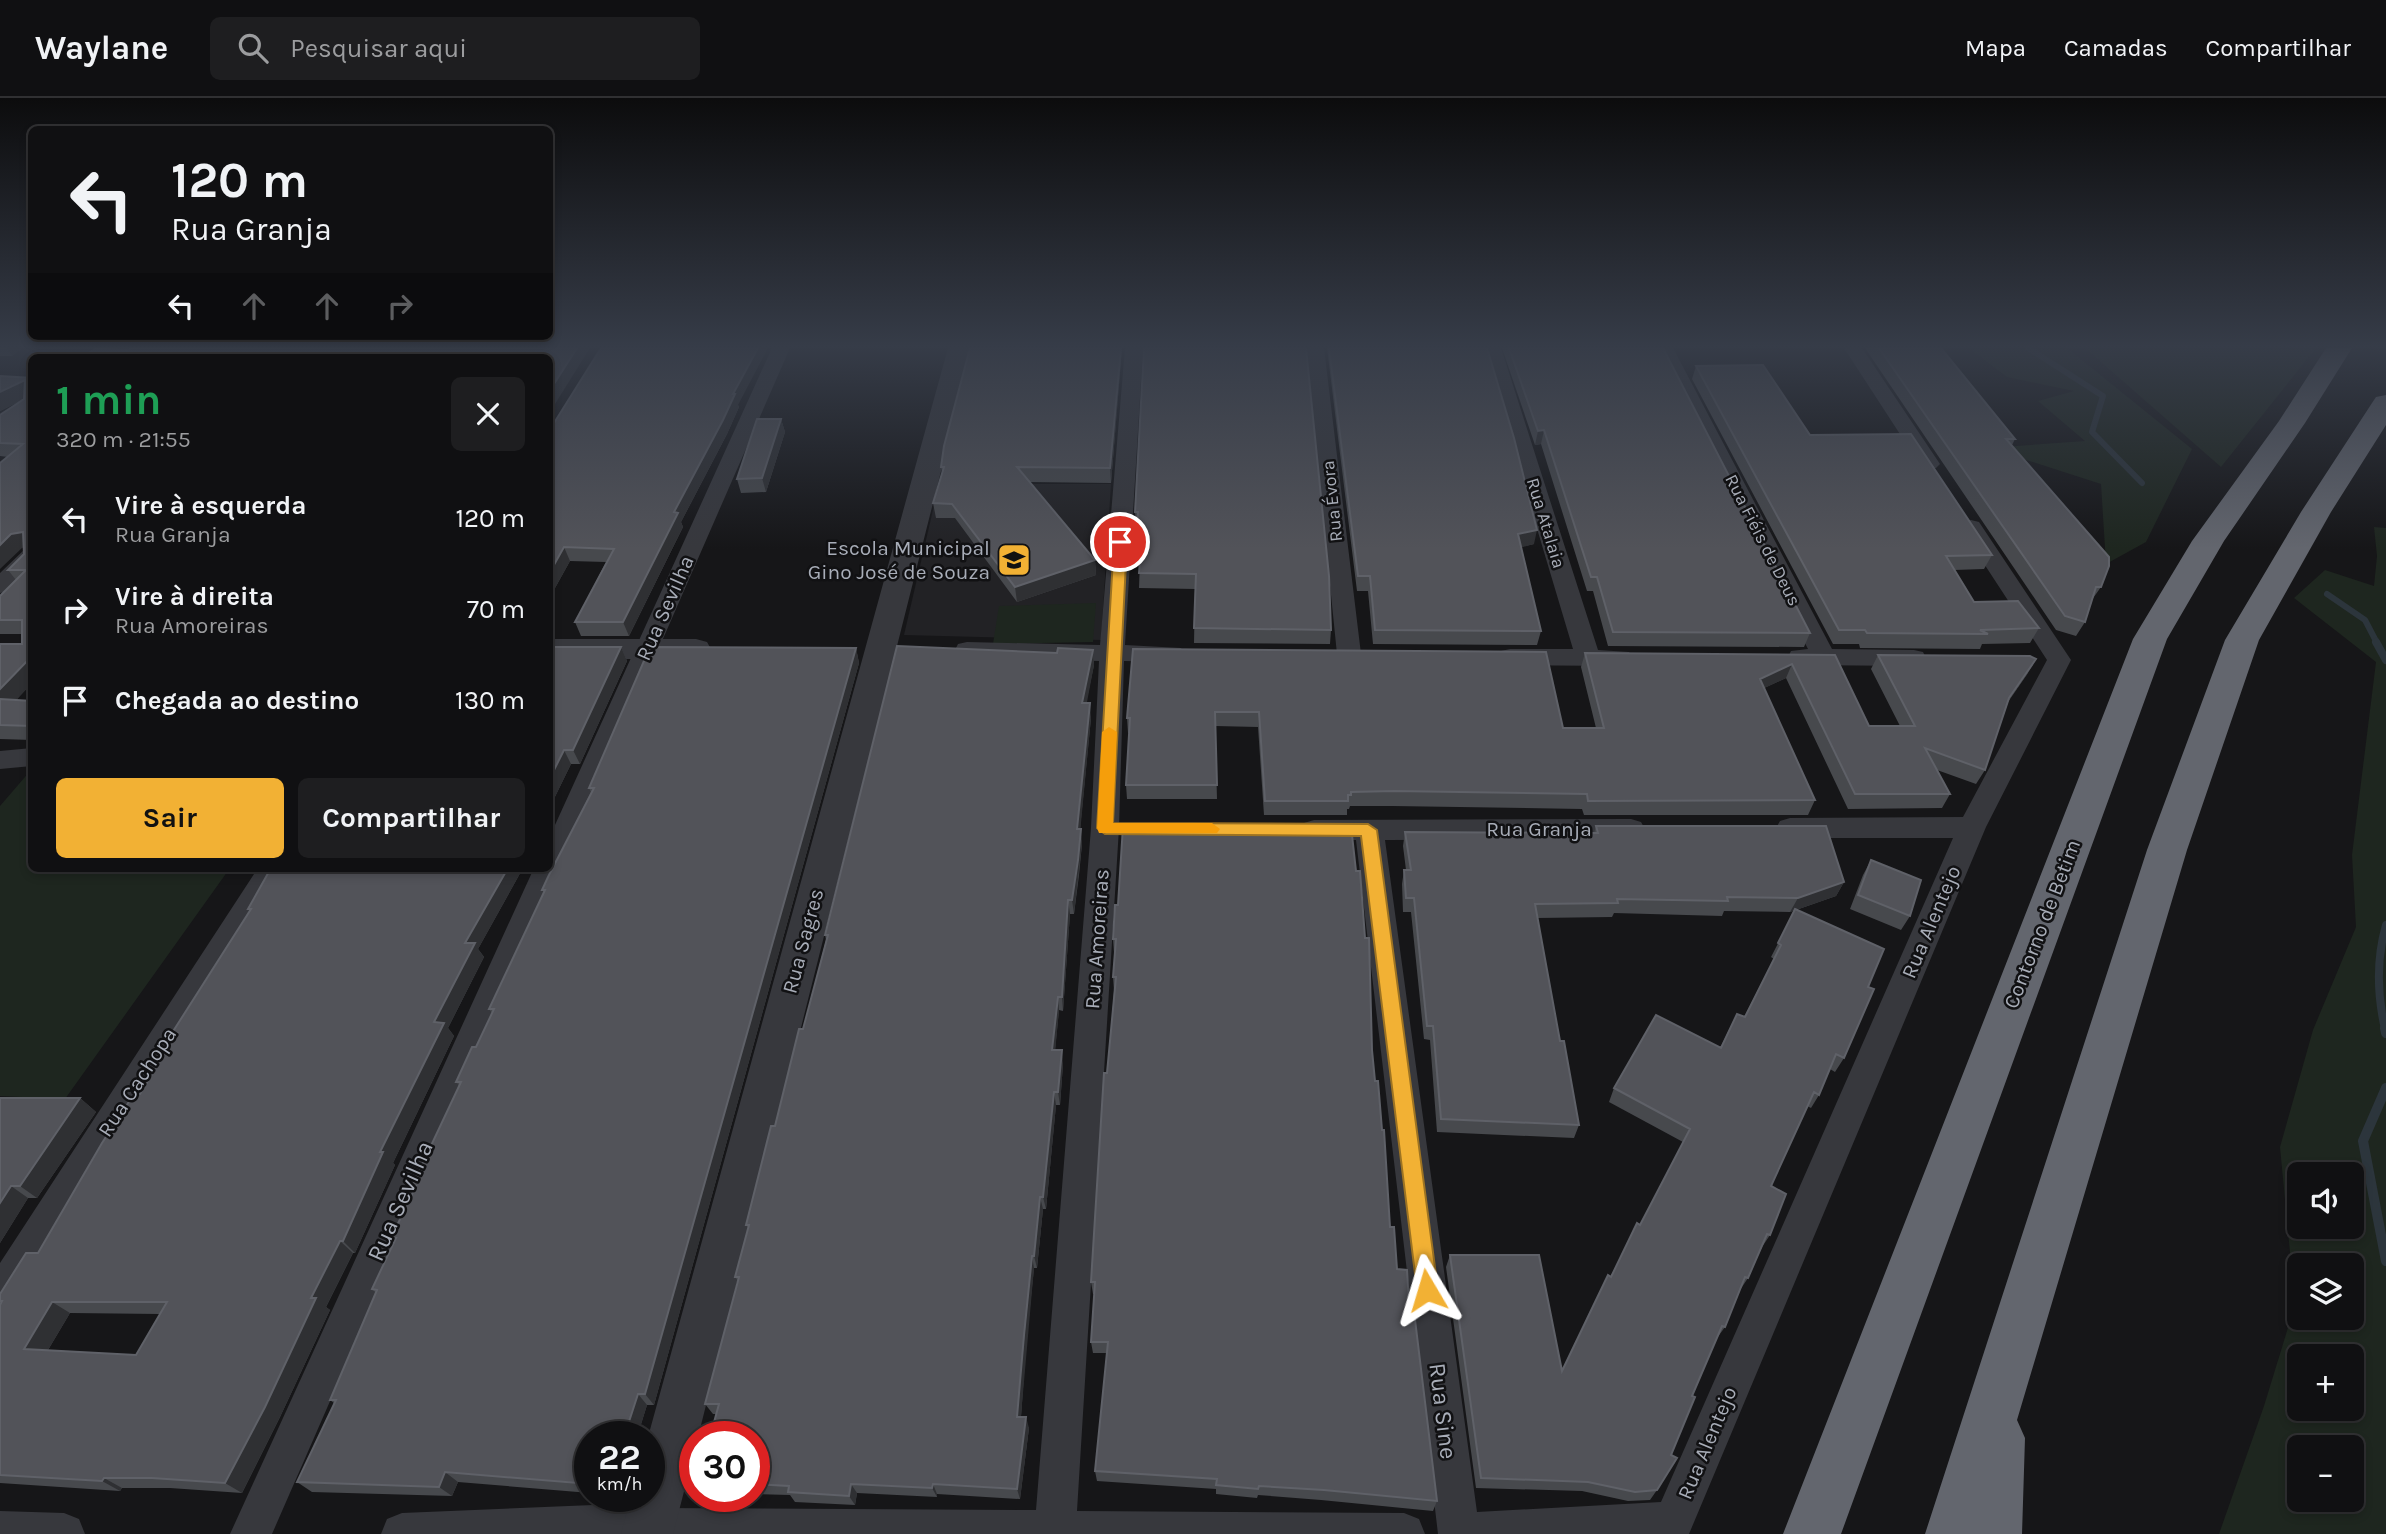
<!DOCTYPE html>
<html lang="pt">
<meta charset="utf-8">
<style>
body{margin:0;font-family:Karla,sans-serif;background:#1e1e20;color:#f1f3f6;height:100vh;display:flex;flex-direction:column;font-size:26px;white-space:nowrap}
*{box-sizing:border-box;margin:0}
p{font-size:23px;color:#9c9d9f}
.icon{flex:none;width:38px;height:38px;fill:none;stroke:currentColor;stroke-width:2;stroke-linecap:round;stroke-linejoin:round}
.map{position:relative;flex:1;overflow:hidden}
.details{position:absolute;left:28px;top:256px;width:525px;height:518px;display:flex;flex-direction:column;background:#101012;border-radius:10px;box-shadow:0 4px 10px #0003,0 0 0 2px #303032}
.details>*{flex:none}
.banner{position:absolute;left:28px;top:28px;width:525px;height:214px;border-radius:10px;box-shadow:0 4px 10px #0003,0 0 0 2px #303032;background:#101012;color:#f1f3f6;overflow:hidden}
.controls{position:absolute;left:2287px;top:1064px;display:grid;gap:14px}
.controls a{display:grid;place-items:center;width:77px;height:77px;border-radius:10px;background:#101012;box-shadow:0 4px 10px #0003,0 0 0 2px #303032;font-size:35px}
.speed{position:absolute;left:574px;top:1323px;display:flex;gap:14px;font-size:35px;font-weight:700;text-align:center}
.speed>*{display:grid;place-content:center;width:91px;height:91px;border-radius:50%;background:#101012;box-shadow:0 4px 10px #0003,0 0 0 2px #303032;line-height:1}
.speed small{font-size:18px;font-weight:400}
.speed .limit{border:10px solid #d22;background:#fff;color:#111}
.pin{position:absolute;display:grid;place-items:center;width:60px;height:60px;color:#fff;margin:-30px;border:4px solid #fff;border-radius:50%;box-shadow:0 2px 7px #0007}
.me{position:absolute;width:77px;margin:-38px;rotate:353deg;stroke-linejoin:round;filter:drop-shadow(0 0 5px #0008)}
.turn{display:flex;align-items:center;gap:24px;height:147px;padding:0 28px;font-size:32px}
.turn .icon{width:91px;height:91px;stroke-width:2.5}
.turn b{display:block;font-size:49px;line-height:60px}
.lanes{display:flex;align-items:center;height:66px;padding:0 28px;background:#0003;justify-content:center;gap:35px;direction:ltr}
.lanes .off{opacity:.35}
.round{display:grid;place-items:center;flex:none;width:74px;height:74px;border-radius:10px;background:#1e1e20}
.summary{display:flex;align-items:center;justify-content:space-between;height:119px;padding:0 28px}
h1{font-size:42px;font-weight:700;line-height:52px;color:#1e9e55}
.button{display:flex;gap:14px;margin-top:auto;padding:14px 28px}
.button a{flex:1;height:80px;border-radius:10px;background:#f2b134;color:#111;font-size:28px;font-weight:700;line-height:80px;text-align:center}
.button a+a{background:#1e1e20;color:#f1f3f6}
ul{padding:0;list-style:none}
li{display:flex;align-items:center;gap:21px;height:91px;padding:0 28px}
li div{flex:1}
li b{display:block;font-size:26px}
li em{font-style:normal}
header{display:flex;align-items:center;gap:42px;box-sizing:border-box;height:98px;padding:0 35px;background:#101012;border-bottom:2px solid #303032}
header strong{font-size:33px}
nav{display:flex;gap:38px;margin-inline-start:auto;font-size:24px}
.search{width:490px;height:63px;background:#1e1e20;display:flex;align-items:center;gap:18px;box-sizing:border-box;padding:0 24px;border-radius:10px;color:#9c9d9f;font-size:26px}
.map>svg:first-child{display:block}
.built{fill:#222225}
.green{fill:#1e261f;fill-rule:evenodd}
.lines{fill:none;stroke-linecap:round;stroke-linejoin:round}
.stream-far2{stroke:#2c353c;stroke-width:6}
.stream-far1{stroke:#2c353c;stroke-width:8}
.stream{stroke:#2c353c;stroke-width:10}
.minor{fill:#37383d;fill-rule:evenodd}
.tertiary{fill:#37383d;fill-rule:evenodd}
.motorway{fill:#63666e;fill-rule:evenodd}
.wall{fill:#47494d;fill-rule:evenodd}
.shaded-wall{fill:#2f3033}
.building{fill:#525359;stroke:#5f6168;stroke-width:2;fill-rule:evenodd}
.route{fill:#f2b134;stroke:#9d7322;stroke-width:2}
.slow{fill:#f59e0b}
.labels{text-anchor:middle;stroke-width:5;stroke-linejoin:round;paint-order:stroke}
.far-street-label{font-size:18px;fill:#a8adb8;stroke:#111113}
.poi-label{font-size:21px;fill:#a8adb8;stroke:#111113;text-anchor:end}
.street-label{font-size:21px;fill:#a8adb8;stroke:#111113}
.near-street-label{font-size:24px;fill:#a8adb8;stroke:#111113}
</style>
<header>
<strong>Waylane</strong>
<div class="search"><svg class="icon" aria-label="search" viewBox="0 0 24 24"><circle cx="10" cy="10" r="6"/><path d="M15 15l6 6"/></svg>Pesquisar aqui</div>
<nav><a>Mapa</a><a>Camadas</a><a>Compartilhar</a></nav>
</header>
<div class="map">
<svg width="2386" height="1436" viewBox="0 0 2386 1436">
<rect width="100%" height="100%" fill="#161618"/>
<path class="built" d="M939,386H1111L1101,542L904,537Z"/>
<path class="green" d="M1969,250H2067L2192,351L2146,444L2106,466L2101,386L1989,350L2085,343L2038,303L2074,293L2007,279Z
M2085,250H2316L2221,369Z
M2374,429L2386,430V1436H2219L2264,1308L2295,1207L2280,1049L2313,932L2356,829L2352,757L2376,564L2294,500L2325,472L2374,488L2377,458ZM2352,1076V1129H2300V1076ZM2352,1167V1220H2300V1167ZM2352,1258V1311H2300V1258ZM2300,1349H2352V1402H2300Z
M1096,505L1093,544L993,546L999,508Z
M31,672L32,770H230L65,1001L0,998V708Z"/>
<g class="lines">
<path class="stream-far2" d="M2028,250L2103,298L2092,334L2142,385
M2327,496L2365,522L2377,545"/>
<path class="stream-far1" d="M2376,544L2386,562
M2385,931C2377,896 2376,862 2386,827"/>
<path class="stream" d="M2385,930L2386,935
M2386,990L2363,1043L2386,1163"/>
<path class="minor" d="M772,250H790L272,1436H230L534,770H550V738Z
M1125,250H1143L1125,547L1181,550L1184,556L1181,562L1172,564L1124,563L1119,730L1077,1413L1404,1415L1419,1421L1425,1436H381L387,1421L402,1415L593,1407L649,1410L1036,1412L1091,730L1099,563L967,560L958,558L955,552L958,546L967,544L1100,547Z
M1306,250H1324L1361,556L1358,562L1349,564L1340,562L1337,556Z
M1483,250H1501L1598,552L1629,554L1632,560L1629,566L1620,568L1510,567L1501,565L1498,559L1501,553L1510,551H1573Z
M1655,250H1673L1832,551L1914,552L1923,554L1926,560L1923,566L1914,568L1800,567L1791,565L1788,559L1791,553L1808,551Z
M1844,250H1862L1940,366L1936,370H1922Z
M1971,422L1979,424L2071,562L1986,729L1689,1436H1438L1356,742H1314L1304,739L1300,732L1304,725L1314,722L1631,721L1641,724L1645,731L1641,738L1631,741L1385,742L1477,1414L1661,1404L1953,740H1790L1780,737L1776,730L1780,723L1790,720L1963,719L2047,562L1960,429L1963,424Z
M32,450V470L8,493L0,495V475L24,452Z
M32,650V668L0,671V653Z
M258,770H288L13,1211L0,1216V1165Z
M0,1413L64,1415L79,1421L85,1436H0Z"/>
<path class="tertiary" d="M948,250H972L698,1339H695V1351L673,1436H621L631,1398H649L648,1339Z
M550,541H696L707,544L711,551L707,558L696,561H550Z"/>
<path class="motorway" d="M2326,250H2352L2305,325L2224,443L2167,541L1841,1436H1783L2133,541L2192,443L2279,323Z
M2386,297V327L2331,414L2259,542L2187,752L2017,1322L2025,1340L2022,1436H1925L2147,752L2225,542L2301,414L2372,305L2376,299Z"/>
</g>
<path class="wall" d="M0,250H22L12,258H0Z
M970,250H1122L1111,385L1029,384L1095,462L1096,477L1017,504L955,420H936L933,405L942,375L941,369Z
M1144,250L1331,532L1330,546L1194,545L1195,491L1139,490L1140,462L1137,463V428H1136L1135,414Z
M1327,250H1487L1534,446L1521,449L1541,533L1537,547L1373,546L1368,493H1357Z
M1502,250H1663L1810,535L1804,549L1608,548L1593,493H1587L1541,346L1535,347Z
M1865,250H1941L2015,341L2012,347L2101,489L2091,503L2085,524L2076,538L2056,532Z
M1696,268L1992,457L1984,471L1954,472L1974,504L2039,530L2030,545L1982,546L1980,551L1860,550L1859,546H1833L1692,281Z
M0,278L32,280V585L16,602L32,603V642L0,641V546H22V536H0V498L16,482L8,472L24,456L8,359L0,358V317L24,301L0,313Z
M738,307L739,309L727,336L681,424L683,429L629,538H581L575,524L606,464L570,463L550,499V326Z
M781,321L785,334L766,394L741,395L737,381Z
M550,549H621L627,563L580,666H571L550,709Z
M856,550L859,565L654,1307H647L637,1339H590V1395L458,1384L452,1398L312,1394L297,1384L334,1305L330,1302L376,1195L372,1191L394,1143L391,1140L415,1091L412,1088L459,987L456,984L476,949L492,915L489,911L544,795L542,792L591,694L589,690Z
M1133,551L1563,630H1596L1581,569L1585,555L1835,557L1869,628H1900L1871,571L1878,557L2028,575L2008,604L1985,672L1976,686L1937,672L1950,696L1942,710L1848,711L1786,580L1764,590L1815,702L1808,717H1584L1582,711L1392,708H1350L1349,711H1347V717H1264L1258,629L1215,628L1217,701H1127L1126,687L1129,635H1128L1127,620Z
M1093,552L1094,567L1086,605L1091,620L1080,731L1082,746L1079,777L1074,816H1070L1063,913L1059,912L1055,952L1063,966L1060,1007H1056L1046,1111H1043L1037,1170H1034L1026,1248L1021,1319L1029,1330L1020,1401L937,1396V1399L857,1395L855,1407L795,1404L790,1397L754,1396V1339L716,1316H713L705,1306L738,1183L735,1179L748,1130L746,1127L803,931L826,842L825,837L1057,555Z
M1596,728L1844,784L1836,798L1796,812L1868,889L1844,960L1835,974L1830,971L1819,997L1811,1010L1807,1008L1771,1088L1770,1137L1762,1149L1748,1180L1740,1192L1725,1229L1717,1240L1692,1298L1657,1392L1650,1402L1628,1403L1582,1393L1476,1390L1446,1169L1450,1157L1562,1272L1602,1189L1608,1177L1610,1179L1640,1127L1683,1044L1609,1004L1614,990L1720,950L1737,916L1744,919L1774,861L1771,859L1795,812L1790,814L1724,813L1722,818L1614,815L1612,819L1537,820L1560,943L1579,1027L1574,1040L1437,1034L1430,942L1424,941L1411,814H1403L1402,786L1404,772H1406L1403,748L1405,734L1594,735Z
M1871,762L1910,818L1901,832L1850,811L1863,777Z
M271,770H523L478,851L484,859L448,930L454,938L393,1065L395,1067L355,1155H353L326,1209L330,1212L280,1319L242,1395L170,1390H122L120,1393L0,1385V1196L38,1155L140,996L175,939L172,935L250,814L248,811ZM70,1215L160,1216L136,1257L48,1252Z
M1115,807L1372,952L1375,983L1382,1032L1390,1129L1397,1171L1409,1205L1437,1403L1433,1413L1321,1402L1258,1397L1257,1400L1216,1396V1391L1097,1383L1095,1373L1107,1255H1093L1091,1244L1094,1196H1093L1091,1184L1114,893L1113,879L1115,855H1114L1113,841Z
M0,1000H80L96,1014L37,1100H28L0,1145Z"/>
<path class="shaded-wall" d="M7,250H22L12,258Z
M577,250H590L550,314V292Z
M758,250H768L738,307L739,309L727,336L681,424L683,429L629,538L623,524L674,414L733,296Z
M1121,250H1122L1111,385L1110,370Z
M25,282L32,297L0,313V294Z
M781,321L785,334L766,394L762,380Z
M1544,332L1541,346L1535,347L1538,333Z
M1537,432L1534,446L1515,451L1518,436Z
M23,434L32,448L22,450L0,471V447L11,436Z
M1141,447V462L1137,463L1136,449Z
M564,449L570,463L550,499V474Z
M1095,462L1096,477L1017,504L1015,489Z
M621,549L627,563L580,666L573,652Z
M856,550L859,565L654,1307L645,1296Z
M1093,552L1094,567L1084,620L1082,605Z
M32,558V585L4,615L0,610V591Z
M2036,561L2028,575L2000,614L2009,600Z
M1792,566L1786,580L1754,595L1760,581Z
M1090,605L1091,620L1079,746L1077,731Z
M564,652L571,666L550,709V680Z
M1081,731L1082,746L1074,816L1072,802Z
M508,770H523L478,851L484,859L448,930L454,938L393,1065L395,1067L355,1155L343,1143L434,924L465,845Z
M1844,784L1836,798L1790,814L1798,800Z
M1068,802L1070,816L1063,913L1062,899Z
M1058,899L1059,912L1054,966L1052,952Z
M1062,952L1063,966L1060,1007L1058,994Z
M1054,994L1056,1007L1046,1111L1043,1099Z
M80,1000L96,1014L37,1100L20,1088Z
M11,1088L28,1100L0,1145V1105Z
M1040,1099L1043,1111L1037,1170L1034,1158Z
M340,1143L353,1155L326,1209L330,1212L280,1319L242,1395L225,1385L311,1200Z
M1032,1158L1034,1170L1020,1329L1017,1319Z
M52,1204L70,1215L42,1262L24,1251Z
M638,1296L647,1307L637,1339H624Z
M1026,1319L1029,1330L1020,1401L1017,1391Z
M445,1374L458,1384L452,1398L439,1389Z
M104,1380L122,1390L120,1393L102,1383Z
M851,1386L857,1395L855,1407L849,1398Z
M933,1386L937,1396V1399L932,1390Z"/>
<path class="building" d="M131,250H577L550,292V259H83L95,251L129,252Z
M601,250H758L733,296H735L723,322L674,414L678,415L623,524H575L614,451L564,449L550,474V326L554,325Z
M970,250H1121L1110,370L1017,369L1095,462L1015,489L952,406L933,405L944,369H941L944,348Z
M1144,250H1306L1329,478L1331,532L1194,530L1196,476L1139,475L1141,447L1136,449L1138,414H1135Z
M1329,250H1487L1514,340L1537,432L1518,436L1541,533L1375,532L1370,478H1358Z
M1509,250H1663L1810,535L1613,534L1597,479H1591L1544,332L1538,333Z
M1879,250H1941L2015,341H2006L2109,459V468L2101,489H2096L2085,524L2065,518Z
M1763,267L1810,337L1911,336L1992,457L1946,458L1974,504L2018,503L2039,530L1980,532L1988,536L1867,535L1865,532H1839L1696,268Z
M0,278L32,280V558L0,591V546H22V522H0V498L26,472H8L24,456L23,434L11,436L0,447V365L23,346L0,345V317L24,301L25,282L0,294Z
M757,321H781L762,380L737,381Z
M897,548L1057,555L1058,550L1093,552L1082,605H1090L1077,731H1081L1078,762L1072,802H1068L1062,899H1058L1052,952H1062L1058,994H1054L1043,1099H1040L1034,1158H1032L1024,1237L1017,1319H1026L1017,1391L933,1386L932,1390L851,1386L849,1398L788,1394L789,1388L754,1386V1339H710L719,1306H705L739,1179H735L749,1127H746L771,1028H775L799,931H803L816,882L828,837H825Z
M550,549H621L573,652H564L550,680Z
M650,549L856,550L645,1296H638L624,1339H590V1386L445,1374L439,1389L297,1384L336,1302H330L377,1192L372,1191L396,1140H391L416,1088H412L461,984H456L472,949H476L494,911H489L545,792H542L548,779L594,690H589Z
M1133,551L1546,554L1563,630H1604L1585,555L1835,557L1869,628H1915L1878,557L2030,558L2036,561L2009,600L1985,672L1925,650L1950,696H1855L1792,566L1760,581L1815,702L1588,703L1587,696L1394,693L1351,694V697H1348V703H1265L1259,614H1215L1217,687H1126L1130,620H1127Z
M0,601L32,603V628L0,627Z
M1123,728H1351L1356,773H1360L1365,840H1369L1372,952L1375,983H1378L1382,1032H1384L1390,1129H1394L1397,1171L1407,1172L1409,1205H1413L1437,1403L1324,1392L1259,1388L1258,1391L1216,1387L1217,1381L1095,1373L1108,1244H1091L1095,1184H1091L1104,975H1107L1116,879H1113L1116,841H1113L1115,807H1118Z
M1596,728H1826L1844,784L1798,800L1727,799L1728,803L1617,801L1618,805L1535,806L1560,943H1564L1579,1027L1441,1021L1433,928H1427L1414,800H1406L1404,772H1411L1405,734L1598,735Z
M1871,762L1921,782L1910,818L1858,797Z
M271,770H508L465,845H475L434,924L444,925L380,1054H383L343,1143H340L311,1200H316L265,1309L225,1385L152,1380H104L102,1383L0,1377V1207L2,1203H0V1196L26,1155H38L102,1045L134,996H140L177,935H172L251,811H248ZM52,1204H167L136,1257L24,1251Z
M1795,811L1884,851L1868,889L1874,891L1844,960L1836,956L1819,997L1814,994L1771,1088L1786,1096L1770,1137L1767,1136L1748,1180L1745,1179L1725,1229L1722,1228L1692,1298L1695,1299L1671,1357L1677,1360L1657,1392L1635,1394L1588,1384L1481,1380L1450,1157H1539L1562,1273L1608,1177L1611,1179L1637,1125L1640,1127L1690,1031L1614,990L1656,917L1721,950L1737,916L1745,919L1781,847L1778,845Z
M0,1000H80L20,1088H11L0,1105Z"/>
<linearGradient id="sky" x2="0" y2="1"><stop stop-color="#0c0c0d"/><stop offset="0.55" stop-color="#363c48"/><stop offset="1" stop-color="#363c48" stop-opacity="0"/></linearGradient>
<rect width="2386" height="451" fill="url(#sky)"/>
<path class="route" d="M1120,440L1127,444L1113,725L1368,726L1377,732L1438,1192L1435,1200L1427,1203L1420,1200L1417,1192L1361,738L1105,736L1097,730L1114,444Z"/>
<path class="slow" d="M1109,629L1117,634L1113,725H1212L1220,731L1217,735H1099L1097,730L1102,634Z"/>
<defs>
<symbol id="school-square" viewBox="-11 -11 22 22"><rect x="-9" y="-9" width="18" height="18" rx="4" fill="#f2b134" stroke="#111113"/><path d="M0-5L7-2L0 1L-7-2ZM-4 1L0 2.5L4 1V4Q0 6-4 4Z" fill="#111"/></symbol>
</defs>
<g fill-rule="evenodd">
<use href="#school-square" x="995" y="443" width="38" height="38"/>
</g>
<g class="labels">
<g class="far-street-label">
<text transform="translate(1332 403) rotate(-96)" y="6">Rua Évora</text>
<text transform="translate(1546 425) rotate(73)" y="6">Rua Atalaia</text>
<text transform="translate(1763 442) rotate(63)" y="6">Rua Fiéis de Deus</text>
</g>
<g class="poi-label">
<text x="990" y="457">Escola Municipal<tspan x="990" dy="24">Gino José de Souza</tspan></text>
</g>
<g class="street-label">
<text transform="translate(665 510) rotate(-66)" y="7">Rua Sevilha</text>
<text x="1539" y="738">Rua Granja</text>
<text transform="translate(1931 824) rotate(-67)" y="7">Rua Alentejo</text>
<text transform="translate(2042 826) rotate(-69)" y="7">Contorno de Betim</text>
<text transform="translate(1097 841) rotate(-86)" y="7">Rua Amoreiras</text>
<text transform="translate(803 843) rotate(-75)" y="7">Rua Sagres</text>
<text transform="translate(137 984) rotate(-57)" y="7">Rua Cachopa</text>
<text transform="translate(1707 1345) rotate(-67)" y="7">Rua Alentejo</text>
</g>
<g class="near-street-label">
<text transform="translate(400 1103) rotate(-66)" y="8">Rua Sevilha</text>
<text transform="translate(1443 1313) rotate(83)" y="8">Rua Sine</text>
</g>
</g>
</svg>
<div class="controls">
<a><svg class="icon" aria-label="sound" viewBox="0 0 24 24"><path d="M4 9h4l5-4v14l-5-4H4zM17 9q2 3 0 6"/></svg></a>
<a><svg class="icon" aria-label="layers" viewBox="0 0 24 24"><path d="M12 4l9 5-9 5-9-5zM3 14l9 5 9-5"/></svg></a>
<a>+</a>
<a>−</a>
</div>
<div class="speed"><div>22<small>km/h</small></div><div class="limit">30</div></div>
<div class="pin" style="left:1120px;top:444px;background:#d93025"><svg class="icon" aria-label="arrive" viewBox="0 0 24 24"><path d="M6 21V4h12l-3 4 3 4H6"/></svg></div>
<svg class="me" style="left:1427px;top:1192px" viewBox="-20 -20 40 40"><path d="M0-17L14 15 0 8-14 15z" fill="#f2b134" stroke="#fff" stroke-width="4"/></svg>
<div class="banner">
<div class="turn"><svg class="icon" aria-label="left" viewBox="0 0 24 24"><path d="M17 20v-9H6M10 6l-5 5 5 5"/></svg><div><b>120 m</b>Rua Granja</div></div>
<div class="lanes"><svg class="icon" aria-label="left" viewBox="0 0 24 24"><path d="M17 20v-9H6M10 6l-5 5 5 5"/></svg><svg class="icon off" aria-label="ahead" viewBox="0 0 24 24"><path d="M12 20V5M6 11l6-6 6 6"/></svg><svg class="icon off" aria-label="ahead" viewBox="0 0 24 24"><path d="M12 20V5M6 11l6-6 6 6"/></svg><svg class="icon off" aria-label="right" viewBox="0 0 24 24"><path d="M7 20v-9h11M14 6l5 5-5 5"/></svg></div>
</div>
<section class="details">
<div class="summary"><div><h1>1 min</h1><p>320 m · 21:55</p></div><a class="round"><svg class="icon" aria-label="close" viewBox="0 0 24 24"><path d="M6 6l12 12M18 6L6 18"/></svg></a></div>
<ul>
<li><svg class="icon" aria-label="left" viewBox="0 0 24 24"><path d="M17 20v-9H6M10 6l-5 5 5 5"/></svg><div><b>Vire à esquerda</b><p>Rua Granja</p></div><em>120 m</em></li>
<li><svg class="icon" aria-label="right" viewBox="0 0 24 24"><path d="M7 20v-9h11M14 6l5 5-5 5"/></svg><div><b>Vire à direita</b><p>Rua Amoreiras</p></div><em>70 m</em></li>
<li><svg class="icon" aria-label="arrive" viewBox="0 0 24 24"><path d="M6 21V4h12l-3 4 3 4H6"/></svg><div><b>Chegada ao destino</b></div><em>130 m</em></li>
</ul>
<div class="button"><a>Sair</a><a>Compartilhar</a></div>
</section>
</div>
